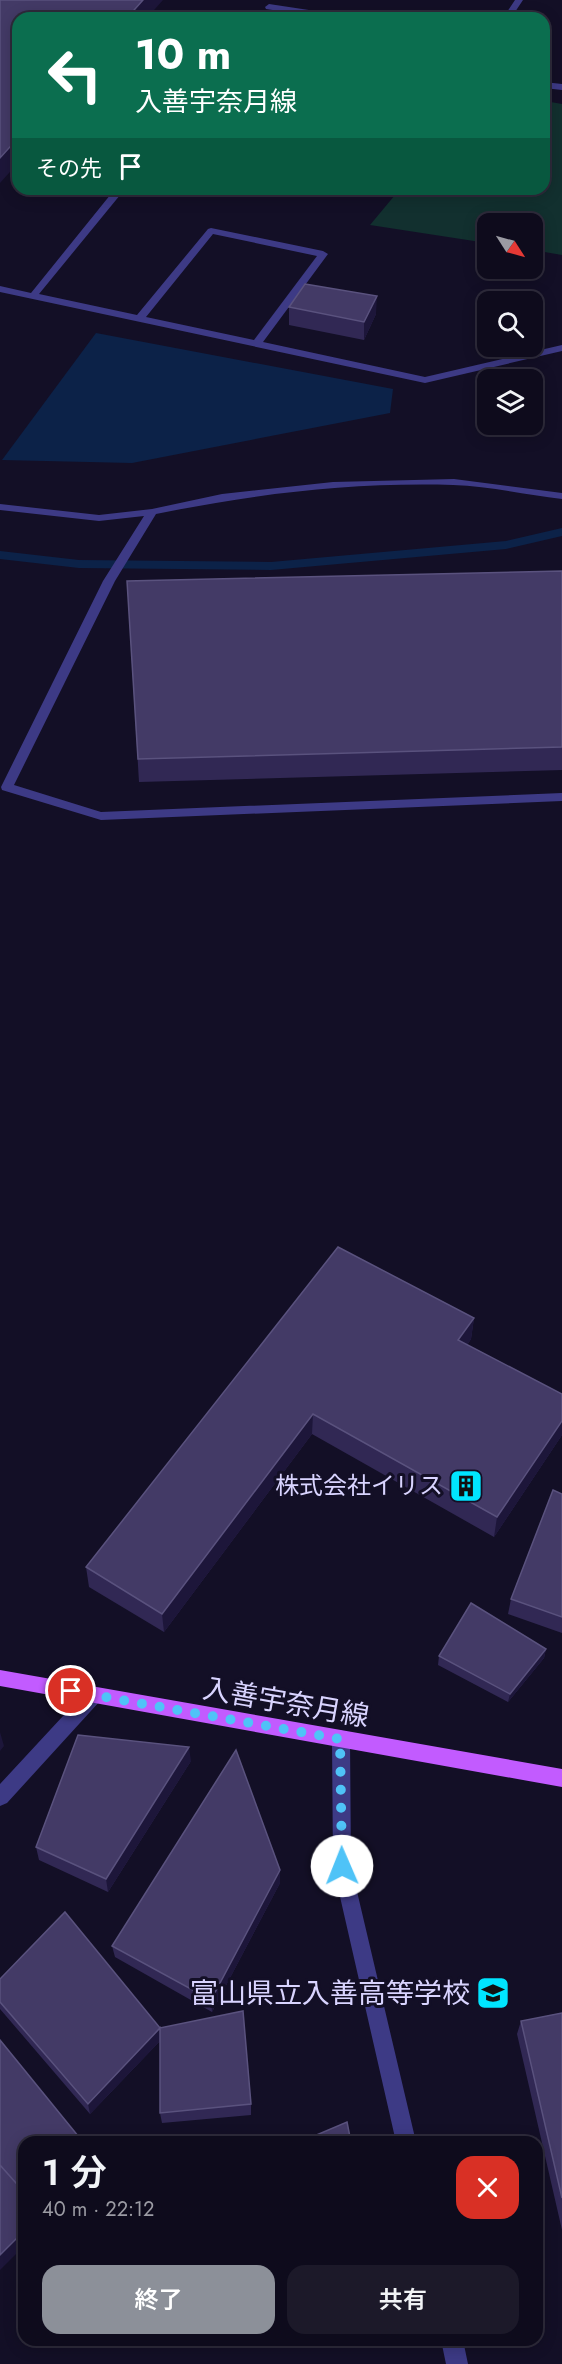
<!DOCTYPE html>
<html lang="ja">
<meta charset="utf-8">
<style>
body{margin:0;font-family:Jost,"Noto Sans JP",sans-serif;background:#1c1929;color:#f1f3f6;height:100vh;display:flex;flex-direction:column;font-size:22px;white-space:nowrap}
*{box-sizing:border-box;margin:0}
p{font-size:20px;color:#9b9ba3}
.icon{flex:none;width:33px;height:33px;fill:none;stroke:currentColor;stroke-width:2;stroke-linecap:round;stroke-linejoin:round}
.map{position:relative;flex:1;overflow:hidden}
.sheet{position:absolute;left:18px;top:2136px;width:525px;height:210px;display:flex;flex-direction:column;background:#0e0b1c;border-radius:18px;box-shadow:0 3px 15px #0003,0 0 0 2px #2e2b3b}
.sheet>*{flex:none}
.hud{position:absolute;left:12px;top:12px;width:538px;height:183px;border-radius:18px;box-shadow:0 3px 15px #0003,0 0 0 2px #2e2b3b;background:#0b6e4f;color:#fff;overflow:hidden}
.needle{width:39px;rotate:126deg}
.controls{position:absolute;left:477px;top:213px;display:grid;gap:12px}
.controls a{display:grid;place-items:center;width:66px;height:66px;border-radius:12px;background:#0e0b1c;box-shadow:0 3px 15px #0003,0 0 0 2px #2e2b3b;font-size:30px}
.pin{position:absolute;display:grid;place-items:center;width:51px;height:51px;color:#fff;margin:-26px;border:3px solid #fff;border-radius:50%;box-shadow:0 2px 6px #0007}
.me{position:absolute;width:66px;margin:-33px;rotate:359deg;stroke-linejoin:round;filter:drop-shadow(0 0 4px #0008)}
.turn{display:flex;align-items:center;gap:21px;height:126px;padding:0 24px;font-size:27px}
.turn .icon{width:78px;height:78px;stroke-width:2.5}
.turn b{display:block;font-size:42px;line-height:51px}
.then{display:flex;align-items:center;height:57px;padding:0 24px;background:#0003;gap:12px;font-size:22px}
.round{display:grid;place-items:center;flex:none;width:63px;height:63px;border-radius:18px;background:#1c1929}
.head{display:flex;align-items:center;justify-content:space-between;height:102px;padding:0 24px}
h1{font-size:36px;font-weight:600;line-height:45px}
.primary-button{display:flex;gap:12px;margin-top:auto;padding:12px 24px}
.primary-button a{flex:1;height:69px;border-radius:18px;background:#8c9099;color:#fff;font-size:24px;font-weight:600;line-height:69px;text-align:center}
.primary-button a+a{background:#1c1929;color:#f1f3f6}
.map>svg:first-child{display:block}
.green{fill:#12302f}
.water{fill:#0c2248}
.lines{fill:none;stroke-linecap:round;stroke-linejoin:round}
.stream{fill:#0c2248;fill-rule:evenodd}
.minor{fill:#3d3a85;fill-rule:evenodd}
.major{fill:#c25bff;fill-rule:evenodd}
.wall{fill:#312854}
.shaded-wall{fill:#1d163a}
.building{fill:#433a66;stroke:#5a527e;stroke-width:1.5}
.route{stroke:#4fc3f7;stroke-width:10;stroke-dasharray:0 18}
.labels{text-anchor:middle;stroke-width:6;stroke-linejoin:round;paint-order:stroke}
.poi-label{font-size:24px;fill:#d9d4ff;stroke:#130f26;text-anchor:end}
.near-street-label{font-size:28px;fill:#d9d4ff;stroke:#130f26}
.near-poi-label{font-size:28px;fill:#d9d4ff;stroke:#130f26;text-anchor:end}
</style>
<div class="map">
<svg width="562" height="2364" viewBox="0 0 562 2364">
<rect width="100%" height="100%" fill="#130f26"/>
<path class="green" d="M545,101L562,104V255L533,250L532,224H488L487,243L370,225L400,189H544Z"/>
<path class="water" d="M96,333L393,389L390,413L132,463L2,460Z"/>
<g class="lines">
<path class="stream" d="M562,528V536L506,549L271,570L79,568L0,559V551L79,560L271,562L506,541Z"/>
<path class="minor" d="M515,0H523L511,18H503Z
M269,4L342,15L346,18H325L266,9L265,7Z
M544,82L562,84V90L544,88Z
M115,189H125L39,294L137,315L208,229L211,228L323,251L328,254L263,342L425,377L562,345V351L425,383L0,292V286L31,293ZM213,234L317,256L254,340L146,317Z
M454,479L562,493V499C526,495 489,486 453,485C353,482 253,494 156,514L115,581L14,785L101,812L562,793V801L101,820L2,790L1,787L103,581L144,516L99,521L0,510V504L99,515L152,509L222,494L333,482Z
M94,1687L100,1689L103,1695L100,1701L7,1803L0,1806V1784L88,1689Z
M341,1730L347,1733L350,1739L351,1866L416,2142H396L333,1866L332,1739L335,1733Z
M441,2340H463L468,2364H446Z"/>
<path class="major" d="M0,1670L562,1769V1787L0,1686Z"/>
</g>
<path class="wall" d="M289,307L376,314L364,340L289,325Z
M562,571V770L139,782L127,581Z
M338,1247L474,1318L471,1339L467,1345L562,1394V1435L494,1537L312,1434L164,1632L89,1587L86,1567Z
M562,1494V1633L508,1614L511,1599Z
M546,1649L544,1658L508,1702L438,1665L439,1656Z
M191,1761L108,1892L39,1860L36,1847Z
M280,1883L212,2012L115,1957L112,1946Z
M0,1979L160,2028L251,2104V2115L162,2123L160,2113V2041L90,2114L0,2009Z
M562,2013V2230L517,2034L521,2021Z"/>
<path class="shaded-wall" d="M143,0H163L147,18H127Z
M18,138V163L0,183V158Z
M377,296L376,314L364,340V322Z
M474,1318L471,1339L456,1361L458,1340Z
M313,1414L312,1434L164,1632L162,1614Z
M562,1421V1435L494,1537L497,1517Z
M546,1649L544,1658L508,1702L510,1694Z
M0,1732L4,1746L0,1751Z
M189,1747L191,1761L108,1892L106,1879Z
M280,1870V1883L212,2012L211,2000Z
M160,2028L162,2039L90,2114L88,2104Z
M24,2231V2246L0,2270V2255Z"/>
<path class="building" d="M0,0H143L127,18H18V138L0,158Z
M305,284L377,296L364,322L289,307Z
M562,571V747L138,759L127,581Z
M338,1247L474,1318L458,1340L562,1394V1421L497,1517L313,1414L162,1614L86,1567Z
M553,1490L562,1494V1617L511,1599Z
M471,1603L546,1649L510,1694L439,1656Z
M78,1735L189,1747L106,1879L36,1847Z
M236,1750L280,1870L211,2000L112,1946Z
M65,1912L160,2028L243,2011L251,2104L160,2113V2028L88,2104L0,2002V1979Z
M562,2013V2198L521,2021Z
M0,2040L83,2142H24V2192L0,2165Z
M347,2122L351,2142H300Z
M0,2165L24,2192V2231L0,2255Z"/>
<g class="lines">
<path class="route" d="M71,1691L340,1739L342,1866"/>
</g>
<defs>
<symbol id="building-square" viewBox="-11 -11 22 22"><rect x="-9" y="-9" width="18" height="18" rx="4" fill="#00e5ff" stroke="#130f26"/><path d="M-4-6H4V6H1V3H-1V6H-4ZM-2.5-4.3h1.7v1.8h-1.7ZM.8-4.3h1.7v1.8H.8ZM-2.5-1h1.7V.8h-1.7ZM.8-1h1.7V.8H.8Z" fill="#111"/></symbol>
<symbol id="school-square" viewBox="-11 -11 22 22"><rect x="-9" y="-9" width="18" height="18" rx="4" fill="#00e5ff" stroke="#130f26"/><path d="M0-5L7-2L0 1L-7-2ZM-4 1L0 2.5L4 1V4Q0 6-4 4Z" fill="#111"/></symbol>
</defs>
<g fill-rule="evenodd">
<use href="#building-square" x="447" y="1467" width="38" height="38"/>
<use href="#school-square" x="474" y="1974" width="38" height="38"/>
</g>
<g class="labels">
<g class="poi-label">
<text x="443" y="1494">株式会社イリス</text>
</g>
<g class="near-street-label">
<text transform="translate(286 1702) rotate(10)" y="10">入善宇奈月線</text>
</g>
<g class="near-poi-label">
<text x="470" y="2003">富山県立入善高等学校</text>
</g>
</g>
</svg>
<div class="controls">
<a><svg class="needle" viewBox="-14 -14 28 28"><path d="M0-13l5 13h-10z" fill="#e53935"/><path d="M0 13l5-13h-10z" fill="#9b9ba3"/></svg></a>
<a><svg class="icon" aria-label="search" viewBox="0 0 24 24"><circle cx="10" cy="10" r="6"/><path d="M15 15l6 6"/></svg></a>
<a><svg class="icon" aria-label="layers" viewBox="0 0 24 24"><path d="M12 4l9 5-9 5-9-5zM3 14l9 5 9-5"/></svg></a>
</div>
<div class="pin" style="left:71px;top:1691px;background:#d93025"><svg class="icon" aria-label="arrive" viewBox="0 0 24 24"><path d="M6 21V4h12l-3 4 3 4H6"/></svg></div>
<svg class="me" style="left:342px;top:1866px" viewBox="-20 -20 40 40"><circle r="19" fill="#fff"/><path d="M0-13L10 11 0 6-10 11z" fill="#4fc3f7"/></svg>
<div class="hud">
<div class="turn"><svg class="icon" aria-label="left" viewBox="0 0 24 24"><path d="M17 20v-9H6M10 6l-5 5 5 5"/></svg><div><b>10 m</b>入善宇奈月線</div></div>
<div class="then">その先<svg class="icon" aria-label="arrive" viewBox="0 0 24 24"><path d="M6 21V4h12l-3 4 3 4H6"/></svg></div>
</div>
<section class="sheet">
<div class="head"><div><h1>1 分</h1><p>40 m · 22:12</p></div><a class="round" style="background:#d93025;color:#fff"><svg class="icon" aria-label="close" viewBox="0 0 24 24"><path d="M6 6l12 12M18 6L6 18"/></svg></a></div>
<div class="primary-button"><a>終了</a><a>共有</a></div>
</section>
</div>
